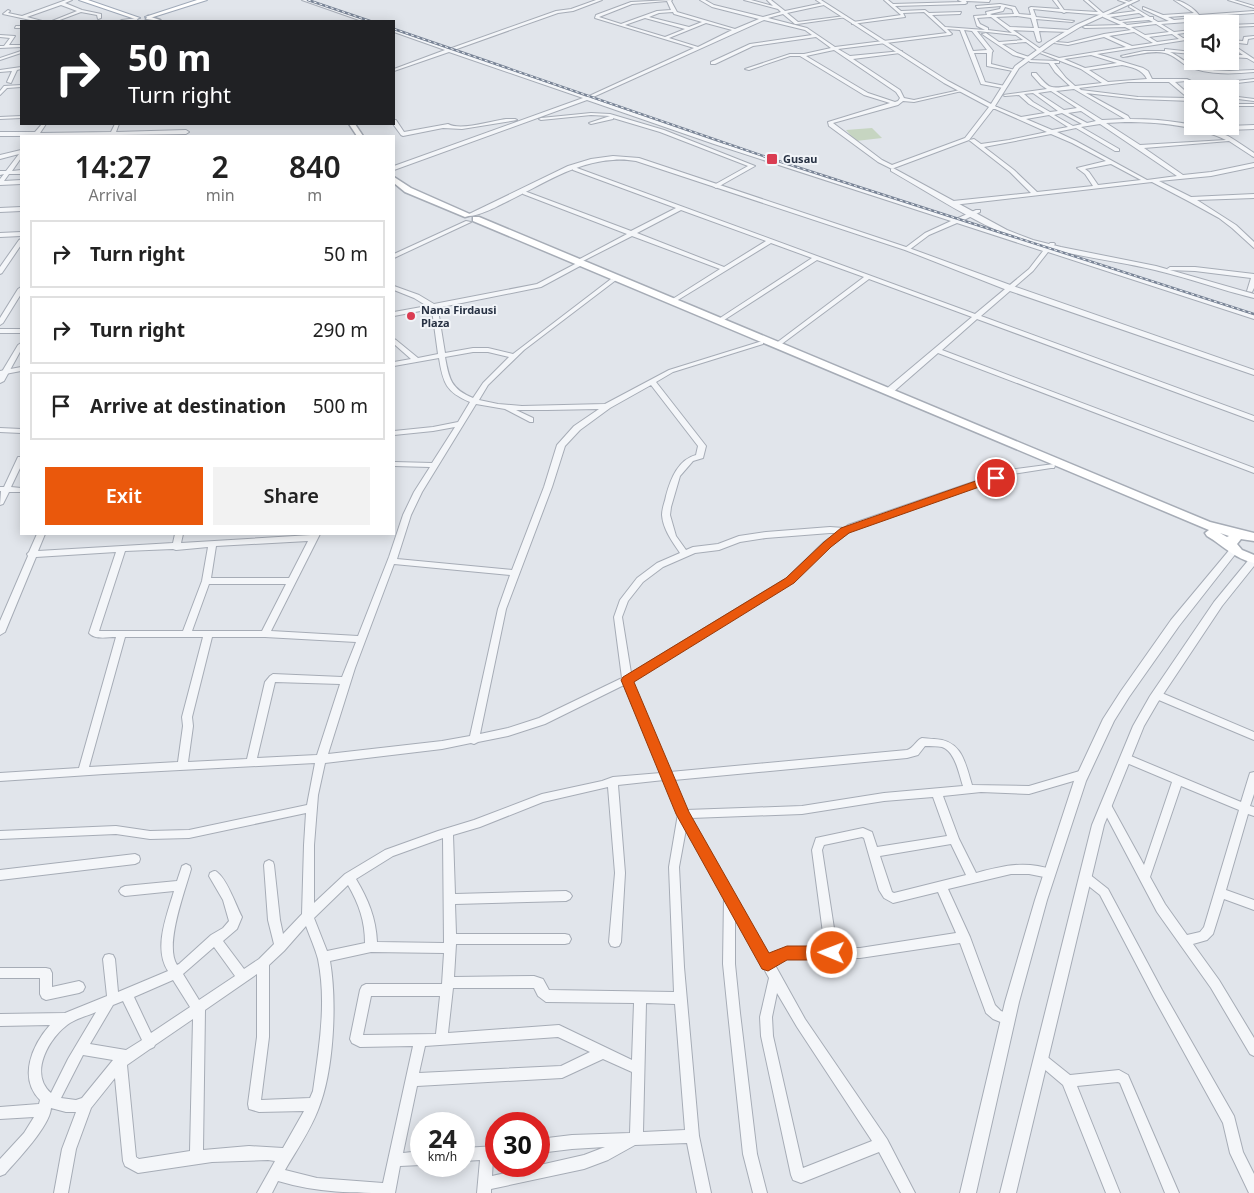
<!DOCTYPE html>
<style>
body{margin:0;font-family:"Noto Sans",sans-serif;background:#f2f2f2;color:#222;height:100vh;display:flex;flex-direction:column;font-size:19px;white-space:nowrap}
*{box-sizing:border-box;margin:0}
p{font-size:16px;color:#767676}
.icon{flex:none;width:28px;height:28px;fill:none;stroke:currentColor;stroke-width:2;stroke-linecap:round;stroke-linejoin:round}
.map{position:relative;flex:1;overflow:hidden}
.side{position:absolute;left:20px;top:135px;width:375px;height:400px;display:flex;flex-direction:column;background:#fff;border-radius:0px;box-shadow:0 2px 12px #0003}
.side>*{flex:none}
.top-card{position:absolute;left:20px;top:20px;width:375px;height:105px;border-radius:0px;box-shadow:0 2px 12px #0003;background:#202124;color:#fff;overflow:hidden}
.fabs{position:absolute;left:1184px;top:15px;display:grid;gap:10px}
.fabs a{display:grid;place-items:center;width:55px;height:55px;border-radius:0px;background:#fff;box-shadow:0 2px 12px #0003;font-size:25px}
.speed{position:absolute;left:410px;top:1112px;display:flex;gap:10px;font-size:25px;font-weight:700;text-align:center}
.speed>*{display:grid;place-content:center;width:65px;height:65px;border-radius:50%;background:#fff;box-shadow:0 2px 12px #0003;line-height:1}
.speed small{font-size:12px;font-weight:400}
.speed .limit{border:8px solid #d22;background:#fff;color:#111}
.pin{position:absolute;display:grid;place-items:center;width:42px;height:42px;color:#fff;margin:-21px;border:2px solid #fff;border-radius:50%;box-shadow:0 1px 5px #0007}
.me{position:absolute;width:55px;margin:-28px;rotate:271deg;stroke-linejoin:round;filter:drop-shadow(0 0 4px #0008)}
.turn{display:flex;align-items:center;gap:18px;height:105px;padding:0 25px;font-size:22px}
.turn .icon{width:65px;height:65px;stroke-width:2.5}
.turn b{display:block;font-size:35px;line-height:42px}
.eta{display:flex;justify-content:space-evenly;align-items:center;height:85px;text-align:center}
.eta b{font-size:30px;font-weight:600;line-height:35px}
.action{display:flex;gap:10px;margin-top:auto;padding:10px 25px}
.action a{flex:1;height:58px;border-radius:0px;background:#ea580c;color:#fff;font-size:20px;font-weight:600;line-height:58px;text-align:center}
.action a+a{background:#f2f2f2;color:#222}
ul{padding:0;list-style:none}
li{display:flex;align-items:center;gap:15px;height:68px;margin:0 10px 8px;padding:0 15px;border:2px solid #e0e0e0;border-radius:0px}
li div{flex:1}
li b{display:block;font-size:19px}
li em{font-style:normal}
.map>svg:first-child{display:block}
.green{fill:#c6d5c1}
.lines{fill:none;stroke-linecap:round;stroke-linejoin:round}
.minor-casing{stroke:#a6acb6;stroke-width:2}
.tertiary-casing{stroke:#a6acb6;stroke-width:2}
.secondary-casing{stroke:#a6acb6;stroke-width:3}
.primary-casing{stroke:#9fa9b8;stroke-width:2}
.minor{fill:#f4f6f9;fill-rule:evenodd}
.tertiary{fill:#f4f6f9;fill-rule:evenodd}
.secondary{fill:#fff;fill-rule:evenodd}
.primary{fill:#fff;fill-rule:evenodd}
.rail-casing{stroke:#798496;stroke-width:2.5}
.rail{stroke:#f1f4f8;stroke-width:1;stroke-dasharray:3;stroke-linecap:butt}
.route{fill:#ea580c;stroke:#983908}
.poi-dot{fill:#da3c52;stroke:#f1f4f8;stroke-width:2}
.labels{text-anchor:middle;stroke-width:4;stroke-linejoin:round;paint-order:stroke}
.far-poi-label{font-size:11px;font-weight:bold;fill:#283244;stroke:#f1f4f8;text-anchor:start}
</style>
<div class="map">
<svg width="1254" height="1193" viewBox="0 0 1254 1193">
<rect width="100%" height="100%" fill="#e1e5eb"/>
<path class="green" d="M872,128L882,138L856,141L846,130Z"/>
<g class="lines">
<defs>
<path id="minor" d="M66,0H72L65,3L82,10L101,14V18L98,19L97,15L81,12L57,21H52L77,11L61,5L27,17L42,21H35L3,14L8,10L10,11L8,13L22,16Z
M302,0H308L367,21H362Z
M596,0H602L573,11L558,13L454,50L587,97L694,48L595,18L596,15L631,2L672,0L671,1L677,12L735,29L759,19L712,7L700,0H705L714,5L763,17L781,12L778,9L744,0H751L773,6L767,0H771L785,11L823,3L824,5L787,13L798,22L845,16L847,17L797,24H795L783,14L768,18L807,28L835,47L947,33L924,12L903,13L905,17L852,24L853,22L901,15L884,0H888L893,4L962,2L958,0H990L989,2L966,1L967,3L965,4L895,6L901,11L925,10L929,13L961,12L960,14L932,15L945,27L985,30L977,26L974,16L987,15L986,12L1000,9L1001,6L977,8L976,6L1000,4L1015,7L1019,14L1031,15L1029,8L1031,7L1060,9L1053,0H1057L1064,10L1098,12L1084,0H1088L1103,13H1105V15L1136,11L1129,7L1130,5L1150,17H1153V19L1158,22L1169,21L1143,9V7L1163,15L1194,13L1174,0C1182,0 1195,9 1199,15L1254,11V13L1200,17L1202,20L1200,21L1161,24L1174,32L1192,30V32L1177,34L1183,38L1192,37V39L1097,54L1143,68L1148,71L1152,79H1187L1199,85L1254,79V81L1204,87L1206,89H1200L1186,81L1175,82L1192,97V101L1138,99L1086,93L1128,116L1130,119C1163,119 1198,123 1228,136C1237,141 1245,147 1254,153V157L1252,156L1229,141L1144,148L1183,175L1211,172L1254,163V167L1211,176L1159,181L1191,197L1254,194V198L1197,200L1236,225L1254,242V248L1232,228L1219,218L1190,202L1152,182L953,205L950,203L953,201L1031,193L1010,172L969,140L974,139L981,144L1009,140L1047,132L993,108L997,107L1021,117L1045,113L1029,104L1019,95L1005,96L1003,95L1047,89L1041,85L1032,75V73H1036C1050,89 1049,89 1070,86L1055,72L1049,63L1030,62L1028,60L1059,61V63H1054L1066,78L1075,86L1102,83L1081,69L1040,53L1042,52L1059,58L1126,47L1104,37L1068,45L1054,43L1056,42L1068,43L1104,34L1131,30L1125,27L1085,28L1083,27L1085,26L1121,25L1103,17V15L1066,12L1064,13L1062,12L1033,9L1036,17L1074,21L1072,22L1036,19L1038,28L1070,30L1072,31L1070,32L1039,31L1041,41L1039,42L1037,41L1034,31L1013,30L1042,50L1038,51L1026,42L1002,44L1017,53L1029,57L1027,59L1013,55L982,34L986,33L999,42L1023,40L1016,35L977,31L993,51L992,52L991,64L1015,70L1013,71L987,66V53H974L985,82L1005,86V87L1003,88L981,84L960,30L947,29L952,34L950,35L838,49L850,56L902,51L900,53L853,59L900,90L904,98L914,100L960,90L962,91L914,102L903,101L898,105L833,123L882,160L894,166L895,167L892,169L878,162L829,126L828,122L890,103L864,95L800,56H790L749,70L745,69L790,54H804L831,48L816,37L753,46L715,64H711V62L750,44L812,35L805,30L764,20L591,98L718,142L956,219L976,210H980V212L962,221L1046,248L1050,243H1054L1055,244L1051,249L1254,315V319L1048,252L1033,271L981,316L1254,416V421L977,319L942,350L1254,468V473L938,353L891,394H885V390L972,317L869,279L779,346H775V344L864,277L817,260L721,322H717V320L812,258L771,243L673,303L670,301L671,300L720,269L632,236L579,263L581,265L580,266L541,287L437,308L438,310L445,353L473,348H488L513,354L611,279L616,280L524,350L488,385L479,400L498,404L522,406L605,404L669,370L759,342H763V344L673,372L656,382L706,446L703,458L693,461L680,476L671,507L670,515L676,536L686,550L693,547L718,544L739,536L766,532L830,527L844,528L848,525L1008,470L1054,464L1055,466L1054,468H1051L1012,474L854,529L830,546L793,582L632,681L670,772L907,750C914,748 916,740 922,738C925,738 930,739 934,739C962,740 965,762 972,785L1029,786L1083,770L1087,771L1088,774L1087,777L1029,794L981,792L943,796L959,839L976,873C1003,866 1025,860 1053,870L1054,873L1053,876L1049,878L1029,874H1011L948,889L970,937L995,1005L1001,1011L1012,1015L1014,1019L1012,1023L1008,1025L993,1019L986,1013L960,943L860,958H787L780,961L775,965L805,1019L887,1139L915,1193H901L879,1152L801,1183L793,1180L791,1175L761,1036L760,1017L769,978L735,916V964L740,1013L757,1154L767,1193H753L743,1154L728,1013L723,964L724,897L686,829L679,867L684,967L699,1136L711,1193H697L687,1143L635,1145L608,1160L584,1169L491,1189V1193H477L480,1160L464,1161V1148L496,1146V1158L493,1159L492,1176L584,1155L605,1147L572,1149L539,1153V1139L572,1135L630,1133L632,1072L603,1059L562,1078L417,1086L403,1153L421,1151V1165L400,1166L395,1193C353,1193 318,1193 278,1181L272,1193H257L275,1161L268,1160L212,1162L138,1173L125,1166L123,1161L115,1078L91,1108L76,1149L68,1193H54L62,1149L76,1112H66L51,1108C50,1126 18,1159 5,1174L0,1176V1159L24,1133L34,1117L0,1119V1107L39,1104L40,1100C18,1078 32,1045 50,1025L0,1026V1014L65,1013L107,996L103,959L105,955L109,954L113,955L115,959L118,992L168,971C153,948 167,915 174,891L125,896L121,894L119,891L121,888L125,886L177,881L182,866L186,864L190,866L191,869C185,891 164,946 177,965L179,964L211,935L223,928L229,921L223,900L209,876L210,873C214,871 215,870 218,873C228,881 236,906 242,917L237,929L223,941L244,969L259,959L274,944L268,920L264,865L265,862L269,860L273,862L274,865L280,920L283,934L302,914L304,845L306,813L189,838L150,839L116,834L0,839V831L116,826L150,831L189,830L307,805L315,763L104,774L0,781V773L79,768L116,637C107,637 95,640 89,633L116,552L36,557L5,632L0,635V621L28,556L27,554L29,552L37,534H45L38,551L173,543L175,534H183L181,543L311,535L312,534H320L271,631L358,636L389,557L403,515L414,492L430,467L394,466V462L432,463L455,427L433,431L394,435V431L433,427L458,422L470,402C446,392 443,383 439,358L394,366V362L411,359L394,344V339L396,340L418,358L438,354L432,310L431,309L394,316V312L427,306L414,298L394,290V286L419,295L434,304L537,284L577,263L575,262L576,261L627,234L523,194V192H527L631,231L676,208L573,170V168H577L975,314L1029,269L1043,251L957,223L929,235L909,250H905V248L925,233L951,221L714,144L587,100L394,170V166L583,98L449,52L394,71V69L445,50L394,32V30L449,49L556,11L571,9ZM667,1L671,10L657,11L621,24L599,17L632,4ZM1005,7L1012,9L1014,14L992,15L990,14L1003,11ZM673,12L674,14L702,22L689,27L649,17L659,13ZM1139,13L1145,17L1120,21L1110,17ZM1195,15L1197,18L1174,20L1168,17ZM1017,16L1031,18L1034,28L1010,27L996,17ZM991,17L1012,33L988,30V28L980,24L977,18ZM645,18L685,29L665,37L625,25ZM1149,20L1153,22L1127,25L1122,22ZM706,23L732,30L698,47L669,38ZM1156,24L1169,32L1145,35L1131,27ZM964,30L972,31L987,50L973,51ZM1134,32L1153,43L1132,46L1109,36ZM1172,34L1179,39L1157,42L1149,37ZM834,50L896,92L900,98L898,101L895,102L868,93L806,56ZM1091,55L1117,63L1085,68L1064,59ZM1122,65C1132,67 1142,69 1147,79L1108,82L1089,70ZM1128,82H1169L1188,98L1138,97L1081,90L1079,88ZM1074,89L1125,119L1102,120L1056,91ZM1051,91L1077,108L1064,110L1038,93ZM1033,93L1058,111L1050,112L1033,102L1024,94ZM1081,111L1096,121L1087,123L1068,113ZM1062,113L1082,124L1073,126L1054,115ZM1049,115L1068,127L1052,130L1026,119ZM1125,122C1159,122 1195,125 1226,140L1140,145L1106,123ZM1100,124L1177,176L1147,180L1076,141L1057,132L1076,128L1115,151H1119V149L1081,127ZM1051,134L1072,143L1106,161L1077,168L1085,174L1093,186L1037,192L1014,170L984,147ZM1111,164L1141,180L1098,185L1089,172L1085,169ZM681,210L766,241L724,267L637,233ZM473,352H488L509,357L483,383L473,398C451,389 449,379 445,357ZM651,385L698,446L696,455C678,460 671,478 666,496C665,502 662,508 662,515C663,529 672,541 680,553L657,563L637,578L620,600L614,617L622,678L539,718L508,728L480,734L506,609L552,487L565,446L580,430L610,408ZM476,404L505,409L530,422H533V418L516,410H547L599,409L574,426L557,445L544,487L512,570L397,559L411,515L422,492ZM830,533H837L824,542L787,578L631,673L622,617L628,601L643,582L663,567L695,553L719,550L740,542L766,538ZM308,541L289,578H211L216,546ZM208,547L202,581L183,631H99L125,551L173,549L176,550ZM394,564L510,575L498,609L470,736L442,741L328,754L355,668ZM209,584H286L262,631H192ZM125,637H203L182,717L183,726L178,762L89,767ZM212,637H265L356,642L342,677L273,674L270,676L265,682L247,759L188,762L193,726L192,717ZM275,682L340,684L317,755L257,758ZM624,685L661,773L613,777L602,781L542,794L474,820L438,831L385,850L345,874L314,903V845L318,795L325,763L442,749L471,743L474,744L478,742L508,736L545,724ZM925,746C930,746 937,746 942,747C955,751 959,774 963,786L884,793L802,806L686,810L674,780L907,758L918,755ZM664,780L678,814L669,867L674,992L549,990L543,979L534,976L454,977L456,944H565L569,943L571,939L569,935L565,934H456L455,904L566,901L570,899L572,896L570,893L566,891L455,894L453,835L480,827L543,802L608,787L615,873L609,942L611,946L615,947L619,946L621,942L625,873L618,785ZM933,797L947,836L877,847L872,832L863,828L816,838L812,850L825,948H787L769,955L691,818L802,814L884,801ZM862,837L864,838L879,890L884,898L893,903L938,892L956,933L860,948H837L822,850L824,845ZM443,838L444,943L377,942C376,918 368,899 356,879L393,856ZM951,844L966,875L894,893L892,892L880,856ZM348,885C359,904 365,921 365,943L327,951L314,918ZM306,926C310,937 315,948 318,959C327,1003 319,1048 313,1091L310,1098L261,1100L269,1037V965L284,951ZM214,947L235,976L199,1000L183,974ZM371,952L444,953L442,984H366L362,986L360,990L350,1039L352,1043L360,1047L413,1046L383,1183L317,1178L285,1170C296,1151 310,1131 318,1110C334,1071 337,1002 330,961ZM257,974V1037L248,1104L249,1109L259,1112L304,1111L283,1148L249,1146L203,1150L205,1010ZM173,980L190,1007L151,1033L134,997ZM453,988H534L538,996L546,1002L634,1003L632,1060L559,1025L448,1033ZM777,993L797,1027L872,1141L803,1168L773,1036L772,1017ZM371,996H440L436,1034L363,1035ZM123,1001L142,1040L126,1050L90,1044L113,1005ZM646,1003L675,1004L685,1130L643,1132ZM96,1012L68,1059L51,1093C28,1073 50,1036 70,1023C78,1018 87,1016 96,1012ZM193,1019L190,1151L139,1159L136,1157L127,1065L150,1049L154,1047L155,1045ZM558,1037L590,1052L561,1066L419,1073L425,1046ZM83,1055L113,1060L82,1098L76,1100L61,1098Z
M1118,0H1124L1132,3L1130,4Z
M1228,0H1234L1254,6V8Z
M138,18L137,20L120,21L122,20Z
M1254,24V26L1230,27V25Z
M16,26H21V28H15Z
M0,35L15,36L9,45H21V47L0,48V46H4L10,38L0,37Z
M1254,36V38L1248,39L1247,44L1230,42V40L1243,41L1244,37Z
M1230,43L1254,59V62L1247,58L1230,57V55H1243L1230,46Z
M1165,49L1192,52V54L1170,52C1177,55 1183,61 1191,64C1210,73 1233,71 1254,70V72C1232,74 1210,75 1189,67C1181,63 1174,55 1165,53C1152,50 1136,55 1123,57L1121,56L1144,51H1165Z
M21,51V53L0,60V58Z
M21,67V69L17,70L11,83L7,82L12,71L0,72V70Z
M21,85V87L7,88L0,95V91L4,86Z
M1230,96L1254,99V101L1230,98Z
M1230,104H1254V106H1230Z
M591,113L610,114L664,130L755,166L716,188L713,186L714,185L748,166L660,132L613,118V119L591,124L589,123L610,116L591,115L541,120L539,119L541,118Z
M21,116V118L0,119V117Z
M506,119H515L517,120L462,129L443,128L403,136L401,135L393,124L394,120H396L404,132L448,124C461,131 491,121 506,119Z
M42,124H46L40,133L111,132L115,124H119L116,132L186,130L189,132L186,134L50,136H0V132H35Z
M1254,125V129L1228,130L1225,128L1228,126Z
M21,150V158L12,171L21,170V174H9L4,181L21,180V184L0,185V179L4,174L0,175V171H6L19,154L0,159V155Z
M21,207V211L0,212V208Z
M21,232V236L0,237V233Z
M21,239V245L2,273L0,274V267L19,240Z
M1170,267H1195L1254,274V288L1252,292L1247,291L1251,278L1195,271L1168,270L1167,269Z
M21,287V294L3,323L0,325V318L18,289Z
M0,329H21V333H0Z
M21,343V350L4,381L0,383V375L18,345Z
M0,428L21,429V433L0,432Z
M18,457H21V466L11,487L21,488V492H9L3,504L0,505L1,491H0V487H4Z
M1157,691L1254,732V740L1154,698L1152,695L1154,692Z
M1126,754L1241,802L1249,776L1250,773L1254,772V794L1250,806L1254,807V816L1248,814L1226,890L1254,900V910L1224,899L1213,934L1207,940L1193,944L1219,980L1254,1038V1056L1250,1054L1211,988L1157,912L1101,806L1102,803L1106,802L1110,803L1144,865L1172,782L1122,761L1121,758L1122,755ZM1181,786L1239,810L1204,927L1200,932L1187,935L1165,904L1150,877Z
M135,854L139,856L140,859L139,862L135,864L0,880V870Z
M1085,872L1089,874L1108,889L1162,990L1234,1116L1243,1152L1254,1174V1193H1249L1230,1153L1223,1123L1154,998L1100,895L1081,880L1080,877L1081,874Z
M0,968H46L50,969L52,973V987L79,981L83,983L85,987L83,991L79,993L46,1000L42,998L40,994V978H0Z
M1041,1053L1045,1055L1070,1075L1119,1070L1128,1075L1179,1193H1165L1120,1083L1118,1082L1077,1086L1120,1193H1106L1063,1085L1037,1063L1035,1059L1037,1055Z"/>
<path id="tertiary" d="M816,0H821L948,81L991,104L1015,66L1048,42L1076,25L1133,0H1139L1080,27L1052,44L1019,68L995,106L998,108L997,109H993L969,140L894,168L891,166L892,165L965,138L989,107L944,83Z
M613,156L639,158L909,248L1013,286L1254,370V375L1007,290L905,250L636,161C629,160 621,159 613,160C574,162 540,186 506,202C498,206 474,219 467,215L568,166L591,159Z
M893,168L1007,230L1033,240L1061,247L1156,266L1254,294V298C1221,290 1189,278 1155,270C1114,260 1070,256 1029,243C980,227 935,196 891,171V169Z
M466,221L471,222L394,258V254Z
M21,367V371L0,375V371Z
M1234,547L1237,548L1239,550L1237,552L1179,626L1129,697L1114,721L1086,781L1047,900L1019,1002L976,1193H960L1005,1002L1035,900L1074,781L1103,719L1121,691L1171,620L1231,548Z
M1254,556V566L1222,606L1158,702L1144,726L1104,825L1016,1193H1000L1092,825L1133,726L1150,696L1214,602L1251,557Z"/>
<path id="secondary" d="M148,16L160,20L161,21L146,19Z
M349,124H355L363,136H357Z
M394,177L411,188L472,215L465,217L405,192L394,183Z
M473,217H479L1210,522L1254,533V541L1241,539L1237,544L1242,550L1254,555V563C1235,559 1224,546 1207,536L1205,533L1209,530L473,221ZM1220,533L1229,536L1227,537Z"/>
<path id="primary" d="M79,0H88L140,18L135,19Z
M197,0H207L150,18L145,17Z"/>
</defs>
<use href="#minor" class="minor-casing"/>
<use href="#tertiary" class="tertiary-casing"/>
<use href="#secondary" class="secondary-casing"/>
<use href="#primary" class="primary-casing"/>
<use href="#minor" class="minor"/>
<use href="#tertiary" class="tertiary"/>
<use href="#secondary" class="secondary"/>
<use href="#primary" class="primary"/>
<defs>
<path id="rail" d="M308,0L370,21
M394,29L772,159L1254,314"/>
</defs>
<use href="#rail" class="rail-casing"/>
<use href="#rail" class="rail"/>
</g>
<path class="route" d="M996,474L999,475V480L849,533L831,547L794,583L634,682L689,812L769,953L787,946H832L837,948L840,953L837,958L832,960H787L768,971L762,969L676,814L621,680L623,677L786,578L824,542L841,528Z"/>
<g class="poi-dot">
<rect x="766" y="153" width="12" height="12" rx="2.5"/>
<circle cx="411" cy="316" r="5"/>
</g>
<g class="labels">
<g class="far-poi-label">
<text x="783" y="163">Gusau</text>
<text x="421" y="314">Nana Firdausi<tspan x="421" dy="13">Plaza</tspan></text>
</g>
</g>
</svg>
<div class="fabs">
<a><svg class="icon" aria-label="sound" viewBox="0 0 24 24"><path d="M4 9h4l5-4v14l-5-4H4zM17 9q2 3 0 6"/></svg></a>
<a><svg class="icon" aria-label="search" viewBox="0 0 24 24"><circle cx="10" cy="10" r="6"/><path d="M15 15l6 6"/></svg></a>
</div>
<div class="speed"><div>24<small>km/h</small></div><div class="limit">30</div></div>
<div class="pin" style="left:996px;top:478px;background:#d93025"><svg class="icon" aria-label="arrive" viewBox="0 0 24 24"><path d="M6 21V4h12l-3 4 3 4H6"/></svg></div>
<svg class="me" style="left:832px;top:953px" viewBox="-20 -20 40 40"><circle r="17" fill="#ea580c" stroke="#fff" stroke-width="3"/><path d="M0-11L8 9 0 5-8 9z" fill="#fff"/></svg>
<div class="top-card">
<div class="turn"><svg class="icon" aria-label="right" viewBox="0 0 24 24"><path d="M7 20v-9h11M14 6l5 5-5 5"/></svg><div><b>50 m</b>Turn right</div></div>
</div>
<section class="side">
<div class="eta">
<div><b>14:27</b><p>Arrival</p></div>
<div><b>2</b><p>min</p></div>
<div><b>840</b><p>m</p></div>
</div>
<ul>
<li><svg class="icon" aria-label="right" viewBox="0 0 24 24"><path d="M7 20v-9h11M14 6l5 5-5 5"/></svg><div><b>Turn right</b></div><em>50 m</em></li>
<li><svg class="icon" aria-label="right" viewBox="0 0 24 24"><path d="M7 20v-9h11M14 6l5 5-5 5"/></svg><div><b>Turn right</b></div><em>290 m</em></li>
<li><svg class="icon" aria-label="arrive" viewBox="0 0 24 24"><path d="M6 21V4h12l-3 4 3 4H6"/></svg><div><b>Arrive at destination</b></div><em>500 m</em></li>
</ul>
<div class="action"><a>Exit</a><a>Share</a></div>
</section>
</div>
